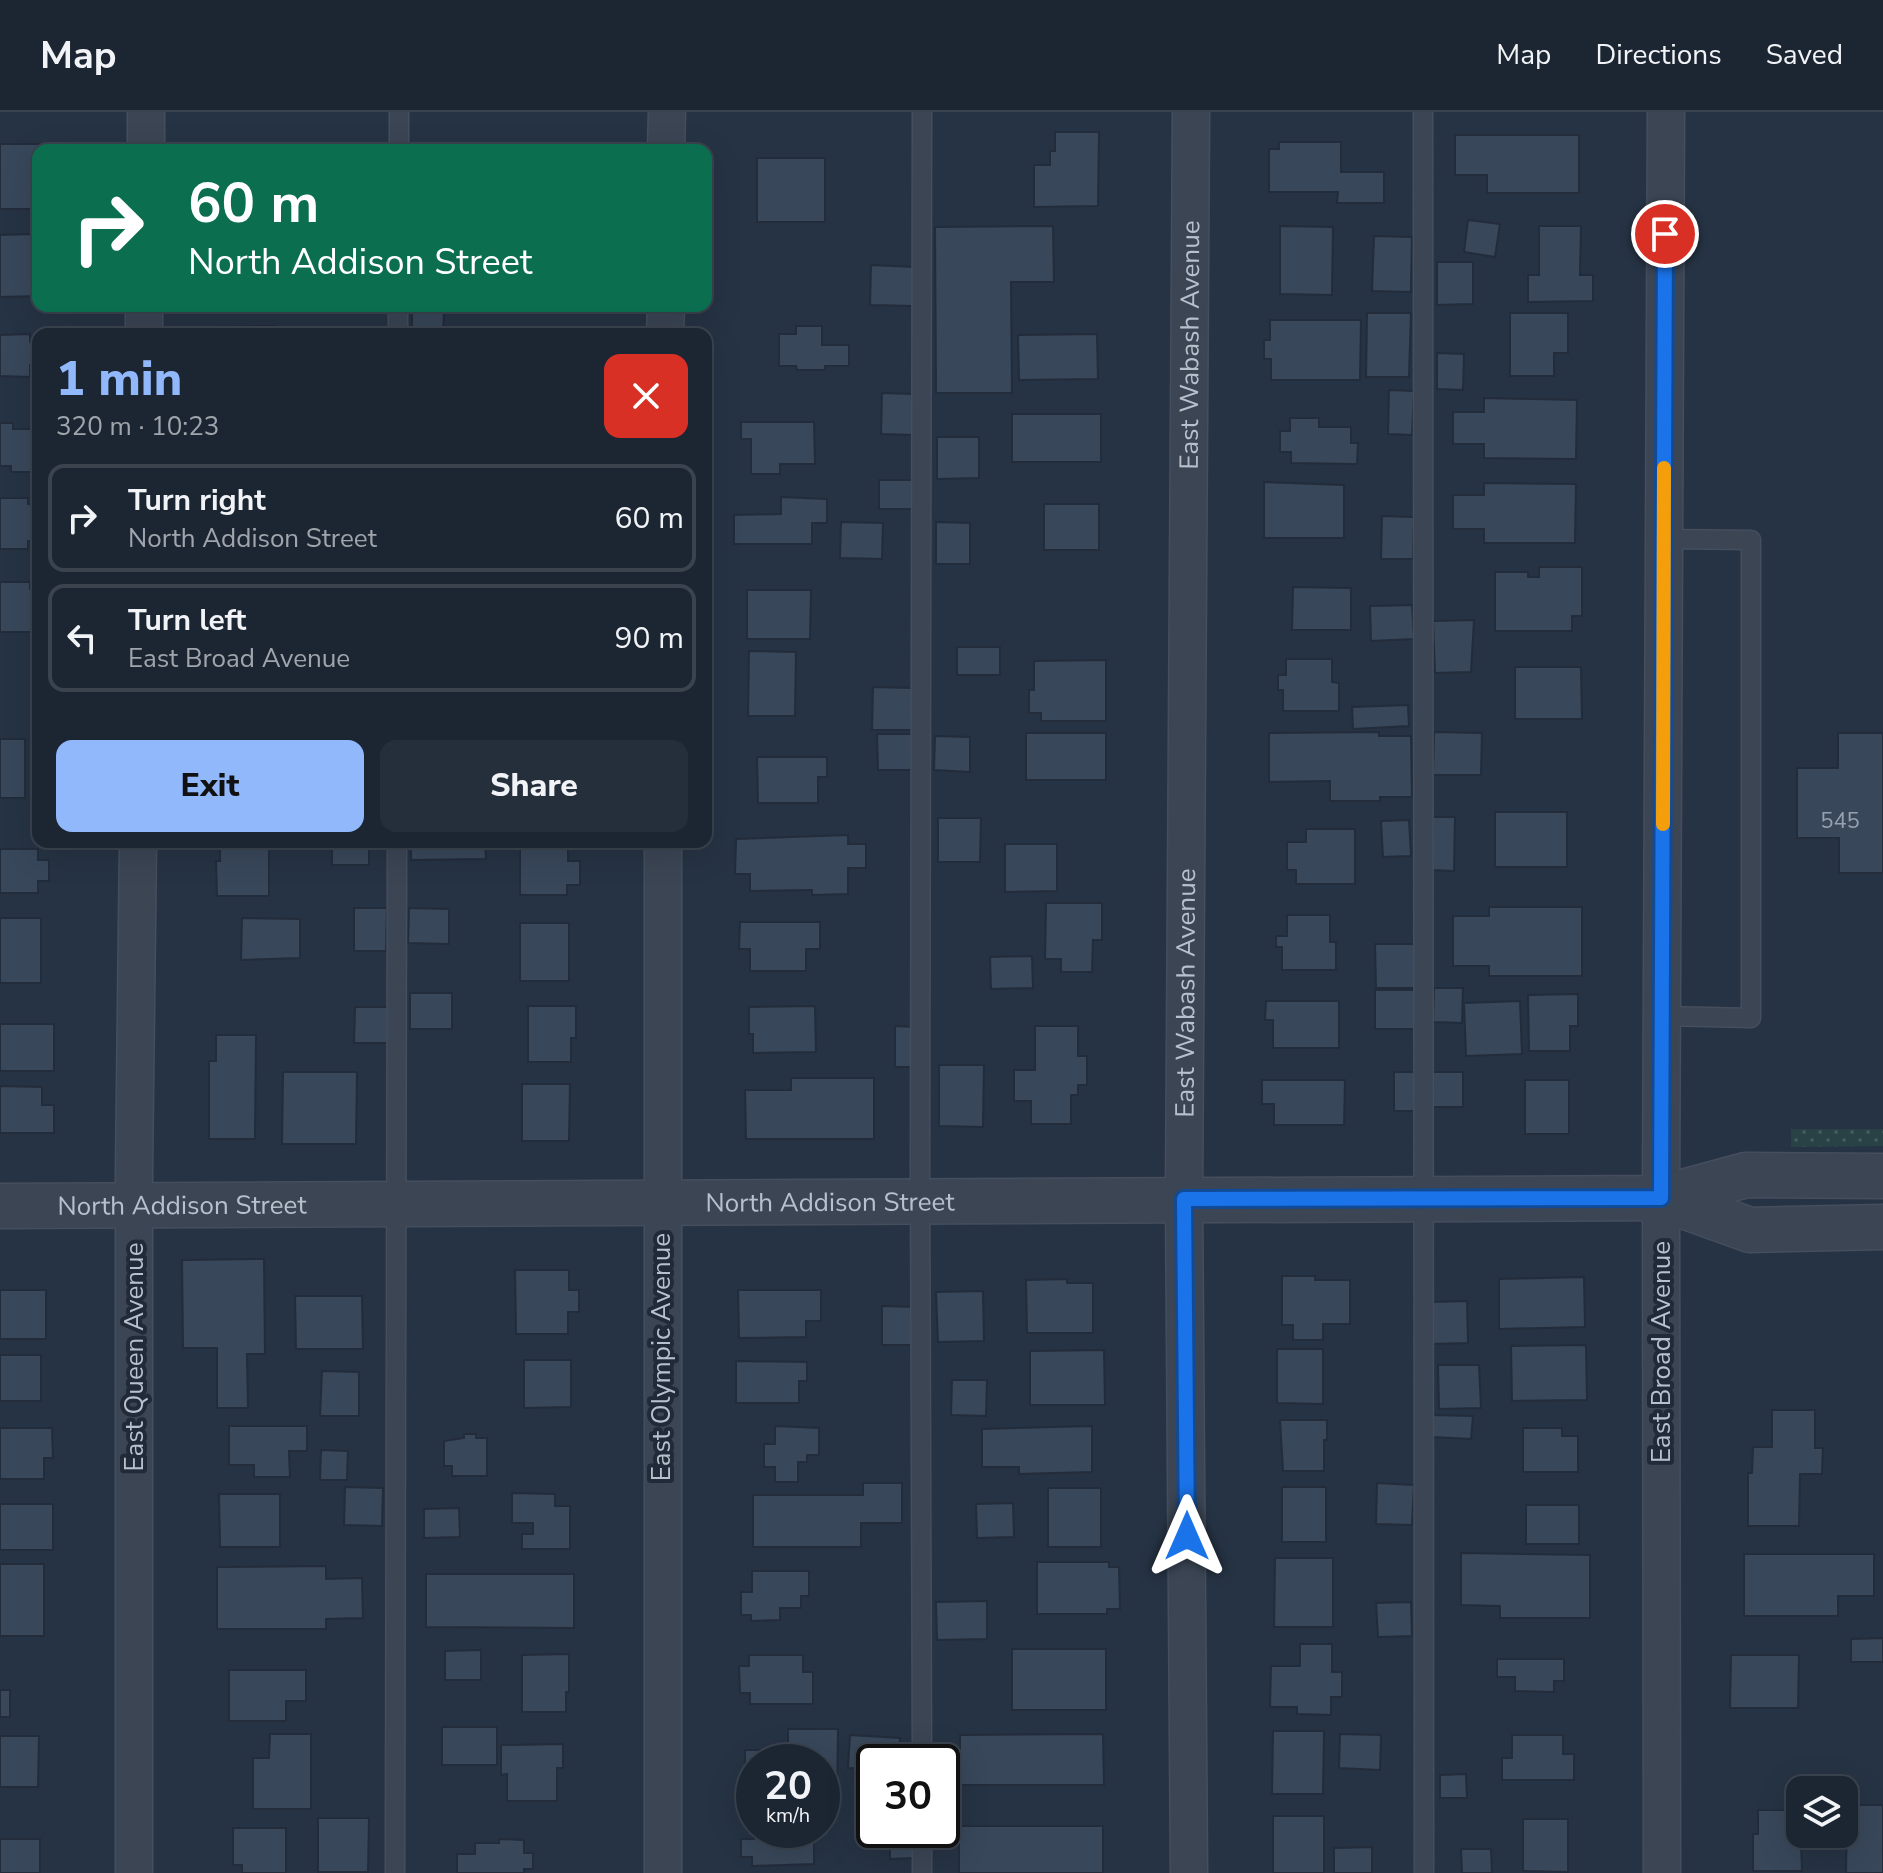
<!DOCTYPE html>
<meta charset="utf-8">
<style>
body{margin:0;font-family:"Nunito Sans",sans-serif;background:#252e3b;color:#f1f3f6;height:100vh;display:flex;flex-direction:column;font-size:30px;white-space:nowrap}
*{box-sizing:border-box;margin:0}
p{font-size:26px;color:#a0a5ac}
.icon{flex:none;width:44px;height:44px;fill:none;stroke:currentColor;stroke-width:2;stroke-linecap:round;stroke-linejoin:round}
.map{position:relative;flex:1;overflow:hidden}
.details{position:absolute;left:32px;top:216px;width:680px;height:520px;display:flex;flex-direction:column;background:#1c2633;border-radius:16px;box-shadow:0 8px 32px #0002,0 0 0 2px #3a434e}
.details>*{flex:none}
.top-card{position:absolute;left:32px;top:32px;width:680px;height:168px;border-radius:16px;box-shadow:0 8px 32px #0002,0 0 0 2px #3a434e;background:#0b6e4f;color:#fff;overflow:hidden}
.tools{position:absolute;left:1786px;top:1664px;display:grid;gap:16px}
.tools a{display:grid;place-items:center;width:72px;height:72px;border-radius:16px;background:#1c2633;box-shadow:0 8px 32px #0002,0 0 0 2px #3a434e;font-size:40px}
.speed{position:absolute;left:736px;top:1632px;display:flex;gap:16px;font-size:40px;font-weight:700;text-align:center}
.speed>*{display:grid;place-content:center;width:104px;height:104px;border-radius:50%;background:#1c2633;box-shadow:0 8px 32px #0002,0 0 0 2px #3a434e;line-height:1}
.speed small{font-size:20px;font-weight:400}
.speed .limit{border:4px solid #111;border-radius:12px;background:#fff;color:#111}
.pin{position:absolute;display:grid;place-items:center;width:68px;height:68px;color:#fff;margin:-34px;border:4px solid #fff;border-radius:50%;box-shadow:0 2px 8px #0007}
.me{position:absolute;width:88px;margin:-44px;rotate:0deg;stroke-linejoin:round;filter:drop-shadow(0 0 6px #0008)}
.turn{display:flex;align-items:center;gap:28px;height:168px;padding:0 24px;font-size:36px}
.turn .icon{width:104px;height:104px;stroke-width:2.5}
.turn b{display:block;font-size:56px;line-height:68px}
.round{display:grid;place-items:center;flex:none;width:84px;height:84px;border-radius:16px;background:#252e3b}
.head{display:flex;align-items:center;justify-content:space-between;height:136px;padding:0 24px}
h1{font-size:48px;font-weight:800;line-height:60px;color:#90b8fb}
.button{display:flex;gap:16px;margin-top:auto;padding:16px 24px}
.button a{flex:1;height:92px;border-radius:16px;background:#90b8fb;color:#111;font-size:32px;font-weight:800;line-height:92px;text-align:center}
.button a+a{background:#252e3b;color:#f1f3f6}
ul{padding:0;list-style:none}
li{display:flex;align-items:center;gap:24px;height:108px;margin:0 16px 12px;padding:0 8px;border:4px solid #3a434e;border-radius:16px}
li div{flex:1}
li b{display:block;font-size:30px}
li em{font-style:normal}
header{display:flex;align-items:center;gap:48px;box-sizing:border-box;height:112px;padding:0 40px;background:#1c2633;border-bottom:2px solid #3a434e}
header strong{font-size:38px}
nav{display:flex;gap:44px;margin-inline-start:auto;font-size:28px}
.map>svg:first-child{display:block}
.grass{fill:url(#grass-dots)}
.building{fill:#38475a;stroke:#222c3b;stroke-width:2}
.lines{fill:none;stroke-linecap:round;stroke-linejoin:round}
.service-casing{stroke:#454e5d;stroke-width:21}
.minor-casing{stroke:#454e5d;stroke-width:39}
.tertiary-casing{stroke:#454e5d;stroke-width:47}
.service{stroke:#3b4554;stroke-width:18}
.minor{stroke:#3b4554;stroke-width:36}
.tertiary{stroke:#3b4554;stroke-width:44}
.route-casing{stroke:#114b97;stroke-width:20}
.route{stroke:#1a73e8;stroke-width:14}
.slow{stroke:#f59e0b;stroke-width:14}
.labels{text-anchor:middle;stroke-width:8;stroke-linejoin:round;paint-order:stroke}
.number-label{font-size:22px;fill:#96a0ae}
.street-label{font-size:26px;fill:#b8c0cd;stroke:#202a39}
</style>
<header>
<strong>Map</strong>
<nav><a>Map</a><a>Directions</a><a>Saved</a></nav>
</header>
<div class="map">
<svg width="1883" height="1761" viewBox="0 0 1883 1761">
<defs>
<pattern id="grass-dots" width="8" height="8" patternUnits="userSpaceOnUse" patternTransform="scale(2)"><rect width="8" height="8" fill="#294245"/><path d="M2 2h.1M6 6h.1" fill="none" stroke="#465c5f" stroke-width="1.8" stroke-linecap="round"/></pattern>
</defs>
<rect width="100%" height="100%" fill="#263344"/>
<path class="grass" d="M1791,1017H1883V1034L1791,1035Z"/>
<path class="building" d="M1055,20H1099L1098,94L1034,95V53H1050V39H1055Z
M1455,23H1579V81H1487V63H1455Z
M1279,30H1341V60H1384V91H1337L1338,80H1269V37H1279Z
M0,32H39L38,72H33V97H0Z
M379,33V38H351V34Z
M757,46H825V110H757Z
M1468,108L1500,112L1495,145L1464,140Z
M1053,114L1054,170H1011L1012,281H936L935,115Z
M1280,114L1333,115L1332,183L1280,182Z
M1539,114H1581L1580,163H1593V189L1528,190V163H1539Z
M32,122L33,152H38V184L0,185V123Z
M1374,124L1412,125L1411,180L1372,179Z
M1437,150H1473V192L1437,193Z
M871,153L915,155L913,194L870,193Z
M335,194H384V197Z
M412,199H444L443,222H412Z
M1367,201H1411L1409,265H1366Z
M1510,201H1568V241H1554V264H1510Z
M1270,208H1361L1360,268H1271V247H1264V228H1270Z
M276,214V222H209V215Z
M796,214H822V233H849V254H825V258H797L796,254H779V222H796Z
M30,222V230H38V253H30V265L0,264V223Z
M1097,222L1098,267L1019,268L1018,223Z
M1437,241L1464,242L1463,278L1437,277Z
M1389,278L1414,279L1412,323L1388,322Z
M882,281L914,282L913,323L881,322Z
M1484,286L1577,288L1576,347L1484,346V332H1453V300H1484Z
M1012,302H1101V350H1012Z
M1290,306H1319V315H1351V331H1358L1357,352L1291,351V340H1280V319H1290Z
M741,310H814L815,352H780V362H751V327H741Z
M0,311H13V317H38V360H11V354H0Z
M937,325H979V366L937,367Z
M879,368H912L913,397H879Z
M1264,370L1344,373V426H1264Z
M1484,371L1576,372L1575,431H1484V417H1453V383H1484Z
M781,385L827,387V411H812V432H734V403L781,402Z
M0,386H28V392H38V430L28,429V437H0Z
M1044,392H1099V438H1044Z
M1382,404L1414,405L1413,447H1381Z
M841,410L883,411L882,447L840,446Z
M936,410L970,411V452H936Z
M1539,455H1582V504H1572V519H1495V460H1528V465H1539Z
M0,470H30V477H38V514H31V520H0Z
M1293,475L1351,476V518H1292Z
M747,478H811L810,527H747Z
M1412,493L1414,527L1371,529L1370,494Z
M1474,508L1471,560L1435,561L1433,509Z
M957,535H1000V563H957Z
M749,539L796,540L795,604H748Z
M1286,547H1332V570L1339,571V599H1283V578H1278V563H1286Z
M1106,548V609H1041V601H1029V578H1034V549Z
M1515,555H1581L1582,607H1515Z
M873,575L915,576V618H872Z
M1408,593L1409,614L1353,617L1352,595Z
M1379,620V624H1411L1412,685H1380V689H1330V669L1269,670V621Z
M1434,620L1482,621L1481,663H1433Z
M1026,621H1106V668H1026Z
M1838,621H1883V761H1839V726H1797V656H1838Z
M877,622H915L916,658H878Z
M935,624L970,625V660L934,658Z
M0,627H25V686H0Z
M757,645H827V665H818V691H758Z
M1495,700H1567V755H1495Z
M1433,705H1455L1454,759L1432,758Z
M938,706H981L980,750H938Z
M1409,708L1411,744L1383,745L1381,709Z
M1306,717H1355V772H1296V758H1287V730H1306Z
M848,723V732H866V756H848V782L812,783V778L750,779V762H735L736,727Z
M220,730H269V784H217L216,749H220Z
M332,730H369V753H332Z
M411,730H485L486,747L411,748Z
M520,730H568V749H580V773H567V783H520Z
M1005,732H1057V779L1005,780Z
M0,737H38V748H49V769H38V781H0Z
M1046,791H1102V828H1093L1092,860H1061V847H1045Z
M1489,795H1582V864H1489V854H1453V804H1489Z
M354,796H387L386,839H354Z
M409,796L449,797V832L408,831Z
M1287,803H1330V830H1336V858H1282V835H1276V824H1287Z
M0,806H41V871H0Z
M242,806L300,807V846L241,848Z
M740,810H820V837H806V859H750V837H739Z
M520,811H569V869H520Z
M1375,832H1415L1416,876H1376Z
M1032,844L1033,876L991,877L990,845Z
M1434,876H1463L1462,911L1433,910Z
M1375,878H1414V917H1375Z
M410,881H452V917H410Z
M1578,882V914H1570V939H1529L1528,883Z
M1266,889H1339V936H1273V908H1265Z
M1520,889L1522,942L1466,944L1464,891Z
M528,894H576V926H571V950H528Z
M815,894L816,940L753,941V922H749V895Z
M355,895H387V931H354Z
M0,912H54V959H0Z
M895,914L916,915L915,955H895Z
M1035,914H1078V944H1087V973H1078V983H1071V1012H1031V989H1014V958H1035Z
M216,923H256L255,1027H209V949H216Z
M939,953H984L983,1015L939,1014Z
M283,960H357L356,1032H282Z
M1394,960H1414V999H1394Z
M1433,960H1463V995H1433Z
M791,966H874V1027H746L745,978H791Z
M1262,968H1345L1344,1013H1274V992H1262Z
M1525,968H1569V1022H1525Z
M522,972H570L569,1029H522Z
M0,974L42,975V993H54V1021H0Z
M264,1147L265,1242H247L248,1296H217V1236H183L182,1148Z
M515,1158H569V1178H579V1200H568V1222H516Z
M1282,1164H1315V1168H1350V1212H1323V1228H1293V1213H1282Z
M1584,1165L1585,1215L1499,1217V1167Z
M1067,1167V1171H1093V1221H1027L1026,1168Z
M0,1178H46V1227H0Z
M738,1178H821V1209H806V1225L739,1226Z
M983,1179L984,1229L938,1230L936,1180Z
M295,1184H362L363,1237H296Z
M1467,1189L1468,1231L1432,1232L1431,1190Z
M882,1194L916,1195V1233H882Z
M1586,1233L1587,1288L1512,1289L1511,1234Z
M1277,1237H1323V1292L1277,1291Z
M1104,1238L1105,1293H1030V1239Z
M0,1243H41V1289H0Z
M524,1248H571V1295L524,1296Z
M736,1249L807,1250V1269H799V1291H736Z
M1438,1253H1479L1481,1296L1439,1297Z
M322,1259L359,1260V1304H320Z
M952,1268H987L986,1304L951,1303Z
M1772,1298H1815V1336H1823L1822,1362H1800L1799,1414H1748V1361H1752L1753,1335H1772Z
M1433,1303L1473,1304L1471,1327L1432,1325Z
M1280,1308H1327V1328H1324V1359H1283Z
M229,1314H307V1339H289L290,1365H254V1353H229Z
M775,1314L819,1316V1343H807V1350H798V1370H775V1355H764V1332H775Z
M1092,1314V1360L1019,1362V1355H982V1317Z
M0,1316H52L53,1346H44V1367H0Z
M1523,1316H1562V1324H1578V1360H1523Z
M464,1322H476V1326H487V1364H452V1354H444V1329L464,1326Z
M321,1338L348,1339L347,1368H320Z
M863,1371H902V1411H861V1435H753V1383H863Z
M1377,1371L1414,1373L1412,1413L1376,1412Z
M345,1375L383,1376L382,1414L344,1413Z
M1282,1375H1326V1430H1282Z
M1048,1376H1101V1435H1048Z
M512,1381L555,1382V1394H570V1437H522V1422H533V1411H512Z
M219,1382H280V1435H220Z
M1013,1391L1014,1425L977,1426L976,1392Z
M0,1392H53V1438H0Z
M1526,1393H1579V1432H1526Z
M459,1396L460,1425L424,1426V1397Z
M1461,1441L1590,1443V1506H1500V1494L1461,1493Z
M1744,1442H1874V1484H1838V1504H1744Z
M1275,1446H1333V1515H1274Z
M1037,1450H1109V1455H1119L1120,1497H1107V1502H1037Z
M0,1452H44V1524H0Z
M326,1454V1467L362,1466L363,1506L326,1507V1517H217V1455Z
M752,1459H809V1484H801V1496H780V1508L751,1509V1503H741V1480H752Z
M426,1462H574V1516L426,1515Z
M987,1489V1527L937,1528L936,1490Z
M1411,1490L1412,1524L1378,1525L1376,1491Z
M1883,1526V1550H1851V1527Z
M1300,1532H1332V1560H1342V1585H1331V1603L1297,1602V1595H1270L1271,1554H1300Z
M1012,1537H1106V1598H1012Z
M481,1538V1568H445V1539Z
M569,1542V1580H566V1600H522V1543Z
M749,1543H803V1560H813V1592H750V1581H740L739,1554H749Z
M1731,1543H1799L1798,1596H1730Z
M1497,1547H1564V1569H1554V1580L1515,1579V1565H1497Z
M229,1558H306V1589H286V1609H229Z
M0,1578H10V1605H0Z
M442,1615H497V1653H442Z
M788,1617H838L837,1688H822V1650H754V1688H750V1661H745V1638H788Z
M1273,1619H1324L1323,1682H1272Z
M270,1622H311V1697H253V1646H269Z
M1103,1622L1104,1673H960V1623Z
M1340,1622L1381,1623L1380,1658L1339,1656Z
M850,1623L900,1626V1650H874V1657L848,1656Z
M1512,1623H1563V1642H1574V1668H1502V1646H1512Z
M0,1624H39L38,1675H0Z
M563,1632V1656H557V1689H507V1662L501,1663V1633Z
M1466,1662L1467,1686H1440V1663Z
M1847,1693H1883V1761H1846Z
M1758,1698H1800L1802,1759H1753V1722H1758Z
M1273,1704H1324V1761H1273Z
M318,1706H369L368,1760H318Z
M1523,1707H1568V1760L1523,1759Z
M959,1714H1103V1761H959Z
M233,1716H286V1761H242V1753H233Z
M754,1716V1718L814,1719V1752L752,1754V1745H741V1727H754Z
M890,1718H914L915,1746L890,1747Z
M0,1727H40V1761H0Z
M499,1727L524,1728V1741H533V1757H524V1761H457V1742H475V1731H499Z
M1372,1735V1761H1334V1736Z
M1461,1737H1491L1492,1761H1462Z"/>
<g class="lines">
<defs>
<path id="service" d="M1423,0L1424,1761
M399,38V0
M398,222V194
M1663,904L1751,906V428L1663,427
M922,1650L920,1053L922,0
M922,1718V1761
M395,1761L397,730"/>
<g id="minor">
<path d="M146,38V0"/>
<path d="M666,38L667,0"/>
<path d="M144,222V194"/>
<path d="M665,222L666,194"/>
<path d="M134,1761V1058L138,730"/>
<path d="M663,1761V730"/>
<path id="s1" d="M1189,1761L1184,1087L1191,0"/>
<path d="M1662,1761L1661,1086L1666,0"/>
</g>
<g id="tertiary">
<path d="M1661,1086L1750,1118L1883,1115"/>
<path id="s2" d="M0,1094L1661,1086L1746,1063L1883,1064"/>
</g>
</defs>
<use href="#service" class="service-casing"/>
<use href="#minor" class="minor-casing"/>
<use href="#tertiary" class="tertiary-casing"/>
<use href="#service" class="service"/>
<use href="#minor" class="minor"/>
<use href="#tertiary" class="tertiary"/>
</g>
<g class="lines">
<defs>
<path id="route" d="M1187,1424L1184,1087L1661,1086L1665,122"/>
</defs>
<use href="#route" class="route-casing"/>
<use href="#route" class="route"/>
<path class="slow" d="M1663,712L1664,356"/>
</g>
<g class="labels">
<g class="number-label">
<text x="1840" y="716">545</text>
</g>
<g class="street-label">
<text dy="9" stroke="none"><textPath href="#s1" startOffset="1528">East Wabash Avenue</textPath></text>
<text dy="9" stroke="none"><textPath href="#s1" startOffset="880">East Wabash Avenue</textPath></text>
<text dy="9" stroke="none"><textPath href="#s2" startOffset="830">North Addison Street</textPath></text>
<text dy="9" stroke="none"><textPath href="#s2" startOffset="182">North Addison Street</textPath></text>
<text transform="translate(1661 1240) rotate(-90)" y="9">East Broad Avenue</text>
<text transform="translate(134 1245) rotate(-90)" y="9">East Queen Avenue</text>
<text transform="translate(661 1245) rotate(-90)" y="9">East Olympic Avenue</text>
</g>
</g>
</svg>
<div class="tools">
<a><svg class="icon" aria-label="layers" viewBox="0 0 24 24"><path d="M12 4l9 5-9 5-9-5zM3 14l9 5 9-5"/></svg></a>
</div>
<div class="speed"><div>20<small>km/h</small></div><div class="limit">30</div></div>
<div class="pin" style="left:1665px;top:122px;background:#d93025"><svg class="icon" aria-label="arrive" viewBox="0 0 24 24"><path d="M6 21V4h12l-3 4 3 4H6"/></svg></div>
<svg class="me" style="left:1187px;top:1424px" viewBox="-20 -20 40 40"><path d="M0-17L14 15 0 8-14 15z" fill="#1a73e8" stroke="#fff" stroke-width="4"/></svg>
<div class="top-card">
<div class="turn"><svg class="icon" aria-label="right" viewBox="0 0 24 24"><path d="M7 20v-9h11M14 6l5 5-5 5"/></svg><div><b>60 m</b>North Addison Street</div></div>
</div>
<section class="details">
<div class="head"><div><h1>1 min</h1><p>320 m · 10:23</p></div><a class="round" style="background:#d93025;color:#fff"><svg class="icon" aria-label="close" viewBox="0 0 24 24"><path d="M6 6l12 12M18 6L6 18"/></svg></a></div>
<ul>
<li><svg class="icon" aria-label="right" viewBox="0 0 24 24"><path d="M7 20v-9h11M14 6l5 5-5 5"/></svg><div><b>Turn right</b><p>North Addison Street</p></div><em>60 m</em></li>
<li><svg class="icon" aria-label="left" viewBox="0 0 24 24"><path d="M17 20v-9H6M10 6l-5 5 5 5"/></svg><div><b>Turn left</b><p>East Broad Avenue</p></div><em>90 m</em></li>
</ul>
<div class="button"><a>Exit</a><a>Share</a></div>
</section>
</div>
